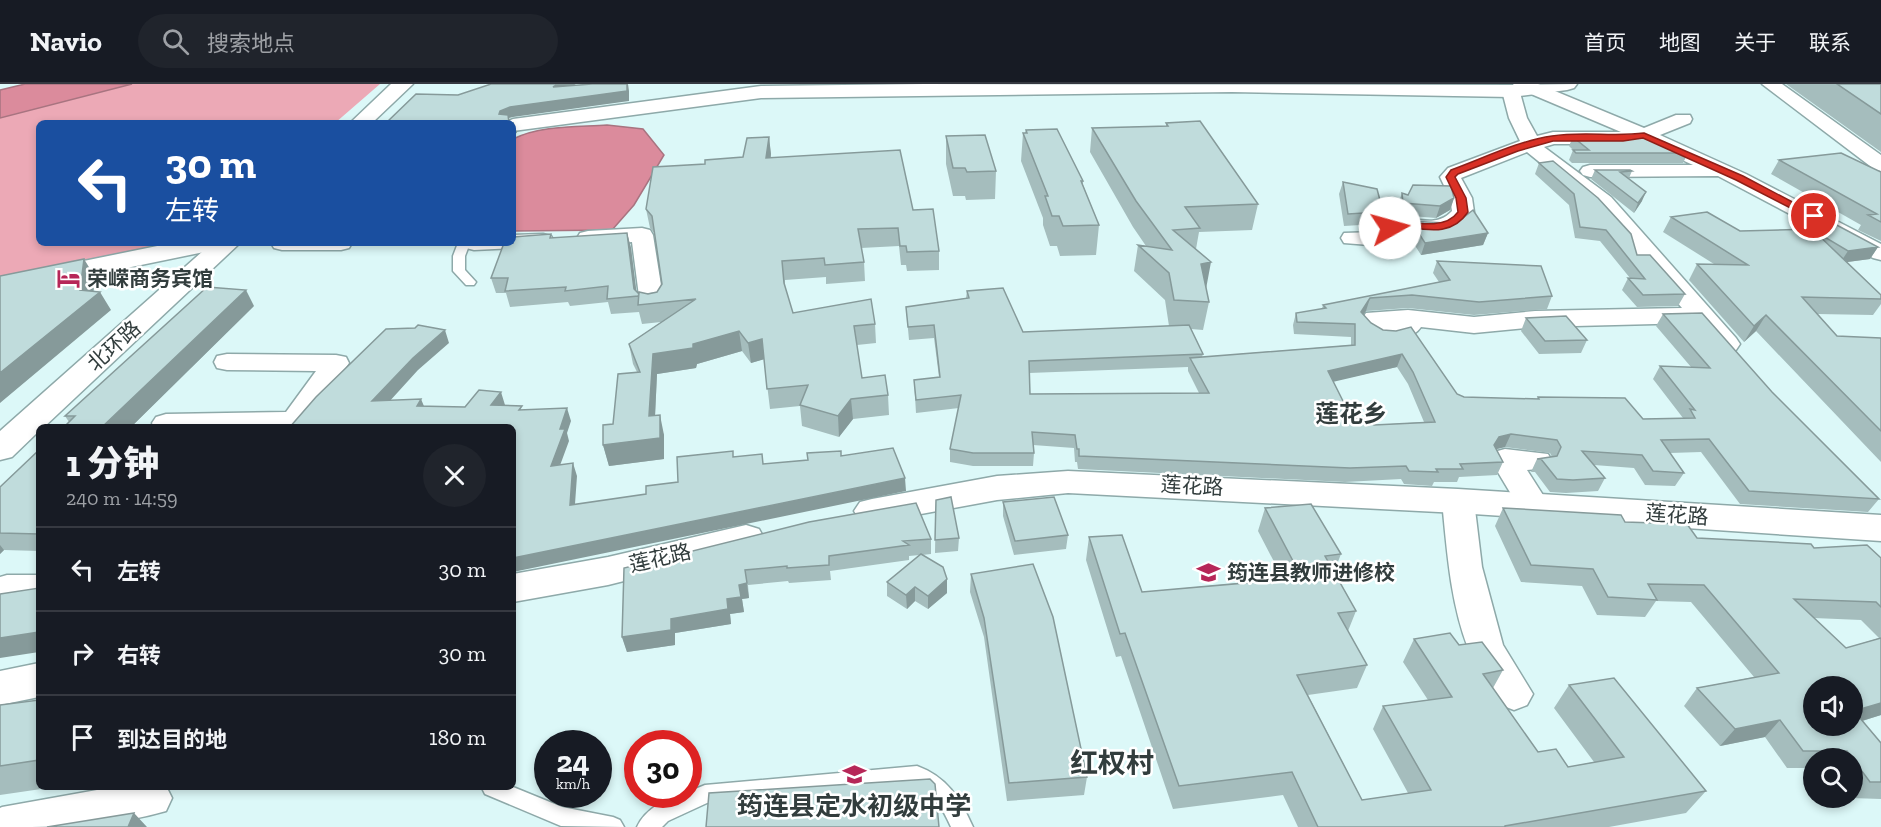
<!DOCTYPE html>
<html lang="zh">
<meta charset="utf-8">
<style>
body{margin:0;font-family:"Zilla Slab","Noto Sans SC",serif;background:#20242c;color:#f1f3f6;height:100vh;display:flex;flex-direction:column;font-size:22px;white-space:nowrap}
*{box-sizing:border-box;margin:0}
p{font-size:20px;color:#9ea1a6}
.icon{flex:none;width:33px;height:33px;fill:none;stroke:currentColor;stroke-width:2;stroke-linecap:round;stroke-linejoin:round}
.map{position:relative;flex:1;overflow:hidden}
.drawer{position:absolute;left:36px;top:340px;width:480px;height:366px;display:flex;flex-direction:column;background:#171b24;border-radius:9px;box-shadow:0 3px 9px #0003}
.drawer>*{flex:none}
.guide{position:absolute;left:36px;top:36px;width:480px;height:126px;border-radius:9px;box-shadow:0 3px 9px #0003;background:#1a4fa0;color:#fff;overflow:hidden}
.tools{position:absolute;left:1803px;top:592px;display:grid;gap:12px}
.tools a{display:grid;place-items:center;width:60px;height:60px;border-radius:50%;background:#171b24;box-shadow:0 3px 9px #0003;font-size:30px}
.speed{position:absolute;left:534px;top:646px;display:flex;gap:12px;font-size:30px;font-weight:700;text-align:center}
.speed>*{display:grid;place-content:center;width:78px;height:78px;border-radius:50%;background:#171b24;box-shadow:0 3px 9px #0003;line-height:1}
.speed small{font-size:15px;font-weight:400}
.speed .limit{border:9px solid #d22;background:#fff;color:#111}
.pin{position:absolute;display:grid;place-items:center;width:51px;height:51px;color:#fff;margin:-26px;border:3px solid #fff;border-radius:50%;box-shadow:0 2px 6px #0007}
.me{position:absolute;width:66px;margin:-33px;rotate:83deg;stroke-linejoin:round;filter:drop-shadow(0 0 4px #0008)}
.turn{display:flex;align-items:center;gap:21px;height:126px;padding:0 30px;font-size:27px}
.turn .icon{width:78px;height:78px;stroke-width:2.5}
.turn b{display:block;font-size:42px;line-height:51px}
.round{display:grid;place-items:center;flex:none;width:63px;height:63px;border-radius:32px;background:#20242c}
.summary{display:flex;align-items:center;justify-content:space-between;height:102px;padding:0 30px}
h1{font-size:36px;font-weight:800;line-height:45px}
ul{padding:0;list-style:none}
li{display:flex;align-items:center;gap:18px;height:84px;padding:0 30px;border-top:2px solid #363941}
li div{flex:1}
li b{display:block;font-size:22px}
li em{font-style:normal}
header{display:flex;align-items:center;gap:36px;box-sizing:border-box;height:84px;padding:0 30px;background:#171b24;border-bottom:2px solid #363941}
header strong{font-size:28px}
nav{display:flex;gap:33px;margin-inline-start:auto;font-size:21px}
.search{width:420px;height:54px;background:#20242c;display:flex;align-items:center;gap:15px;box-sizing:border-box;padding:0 21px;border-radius:33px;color:#9ea1a6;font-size:22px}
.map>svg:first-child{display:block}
.green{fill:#eca9b6}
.water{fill:#db8b9c;stroke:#a87480;stroke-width:1.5}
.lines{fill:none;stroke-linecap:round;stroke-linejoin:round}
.lane-casing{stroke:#8ea9a9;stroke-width:3}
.street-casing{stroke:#8ea9a9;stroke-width:3}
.secondary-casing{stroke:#8ea9a9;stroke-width:3}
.primary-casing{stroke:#8ea9a9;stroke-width:3}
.lane{fill:#fff;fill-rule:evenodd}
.street{fill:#fff;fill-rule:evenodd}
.secondary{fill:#fff;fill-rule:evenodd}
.primary{fill:#fff;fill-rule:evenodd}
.wall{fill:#a5bdbd;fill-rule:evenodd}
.shaded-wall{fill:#869a9a}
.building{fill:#c0dcdc;stroke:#869a9a;stroke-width:1.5;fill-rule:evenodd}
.route{fill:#d93025;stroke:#8d1f18;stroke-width:1.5}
.labels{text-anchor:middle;stroke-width:5;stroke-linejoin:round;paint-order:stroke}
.poi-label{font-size:21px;font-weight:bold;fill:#323d3d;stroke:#fff;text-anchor:start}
.street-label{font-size:21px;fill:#323d3d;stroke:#fff}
.quarter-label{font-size:24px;font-weight:bold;fill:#323d3d;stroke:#fff}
.near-poi-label{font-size:26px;font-weight:bold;fill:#323d3d;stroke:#fff}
.near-quarter-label{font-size:28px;font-weight:bold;fill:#323d3d;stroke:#fff}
</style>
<header>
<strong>Navio</strong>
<div class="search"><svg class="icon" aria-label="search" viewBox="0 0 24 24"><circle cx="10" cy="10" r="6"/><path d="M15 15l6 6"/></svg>搜索地点</div>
<nav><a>首页</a><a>地图</a><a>关于</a><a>联系</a></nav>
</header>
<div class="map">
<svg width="1881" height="743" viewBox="0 0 1881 743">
<rect width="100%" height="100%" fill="#dcf8f8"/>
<path class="green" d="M132,0H380L335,39H39V159H177L0,196V34Z"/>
<path class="water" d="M25,0H132L0,34V6Z
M607,41L643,45L664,71L634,121L612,146L513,147V55C540,41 577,43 607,41Z"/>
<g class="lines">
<defs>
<path id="lane" d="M458,159H470L465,172V186L476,198L474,201H466L453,187V172Z
M917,682C947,693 960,714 973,743H951C943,725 934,710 916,700L707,719L668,737L662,743H637C645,725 669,711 688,711V708L705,701Z
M513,703L562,723L613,733L620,736L624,743L561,742L485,710L482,704Z"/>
<path id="street" d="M1513,0H1538L1644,44L1676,31H1690L1692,35L1690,39L1660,51L1746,90L1881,160V176L1873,174L1718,92L1590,93L1583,91L1580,87L1583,83L1590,81H1693L1641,57L1623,60H1554L1544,63L1611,113L1736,254L1740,260L1736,266C1715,271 1707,253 1695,239L1535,243L1474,249L1421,243C1417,249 1412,251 1405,254C1387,262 1370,256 1359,240L1366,229L1408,226L1474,233L1535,227L1682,224L1595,123L1527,68L1461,94L1472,114L1474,128C1456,154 1428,151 1400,146L1390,160L1382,162L1344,159L1341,154L1344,149L1376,148L1382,133C1405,128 1433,148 1452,127L1450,114L1440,93L1448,84L1520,57L1509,34L1502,7L1505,3H1515ZM1519,5L1621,48H1553L1537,52L1527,34Z
M1762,0H1782L1881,71V87L1874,85Z
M642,144L650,146L653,151L664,220L661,225L652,227L643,225L640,220L632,158L588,161L580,159L577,154L580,149L588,147Z
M543,150L551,152L554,157L551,162L474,166L466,164L463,159H513V151Z
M271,159H352L349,164L341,166H282L274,164Z
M227,270L336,271L346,273L349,279L304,344H154L152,339L156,333L166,330L286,328L316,287L227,286L217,284L214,278L217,272Z
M1505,365L1548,370L1552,377L1548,384L1527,386L1550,422L1545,430L1534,433L1523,430L1490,375L1494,368Z
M1458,406L1469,409L1474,417L1482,483L1503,561L1533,610L1527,621L1514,626L1501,621C1490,603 1475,584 1468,564C1450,517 1447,466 1442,417L1447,409Z
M7,491H39V517L0,515V493Z
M108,704H167L172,714L166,727C112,743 56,743 0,743V724L2,723Z"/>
<path id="secondary" d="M925,0L1511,1L1577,0L1574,4L1567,6L1511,13L1232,8L761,14L513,47V39H504L513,35L761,2Z
M172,159H222L218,164L209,167L0,210V194Z
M1068,387L1458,405L1881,431V457L1458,429L1068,409L997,416L872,439L860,436L854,427L860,418L872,415L997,392Z
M746,441L759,445L764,454L759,463L608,501L513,518V490L608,473Z
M39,579V613L0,621V587Z"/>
<path id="primary" d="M391,0H413L372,39H350Z
M212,159H240L43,344H39V347L12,373L0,376V347Z"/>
</defs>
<use href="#lane" class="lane-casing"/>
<use href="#street" class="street-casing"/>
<use href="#secondary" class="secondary-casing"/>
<use href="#primary" class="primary-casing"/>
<use href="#lane" class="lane"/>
<use href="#street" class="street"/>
<use href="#secondary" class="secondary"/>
<use href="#primary" class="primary"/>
</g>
<path class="wall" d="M1786,0H1881V68Z
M1166,39L1258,120L1252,146L1199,148L1196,165L1209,218L1203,246L1191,245L1203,270L1202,273L1351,261V253L1294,250L1293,241L1296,229L1322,225L1323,221L1439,198L1433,189L1437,177L1552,212L1547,225L1474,231L1408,224L1366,227L1363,231L1371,239L1457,310L1464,313L1537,315L1538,313L1643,335L1683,334L1653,295L1660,282L1691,283L1656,242L1663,230L1772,308L1879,415L1868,428L1740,420L1701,368L1670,369L1684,389L1675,402L1645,401L1634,384L1594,381L1605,394L1598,407L1566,409L1550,408L1535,388H1531L1537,375L1552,373L1550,369L1505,363L1496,365L1503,378L1497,391L1459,393L1457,398H1434L1432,402L1404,400L1401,395L1345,398L1078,385L1077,378H1075L1074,364L1033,361L1034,369L1033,382H973L950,378V365L959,324L916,329L914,296L939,293L934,254L909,256L906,223L966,214L967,207L1023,248L1169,242L1165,216L1134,187L1138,161L1146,162L1133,143L1090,68L1092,44L1166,42ZM1188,283V287L1199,309L1030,310L1029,289ZM1397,283L1408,300L1424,338L1374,341L1352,335L1333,297Z
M1026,46L1083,97V101L1099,141L1096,171L1060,172L1057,162H1050L1043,141V134L1021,77L1023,49H1025Z
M946,52L996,87L995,115L966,116L965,112H953L946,80Z
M769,53L771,73L913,126L939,167V186L907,187L906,181H901L899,162L861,164L864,178L865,197L826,200V193L785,196V204L793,229L875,240L876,259L857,261L862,294L888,311L889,331L853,335L839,353L802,342L800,322L770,325L764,275L751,279L742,267L697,280L696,284L657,290L655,332L664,351V375L609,382L603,361L637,288L633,280L629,260L661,238L642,240L639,228L611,230L608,218L570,222L568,218L510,223L506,209H496L491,194L552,154L627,149L631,164L636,207L639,210L657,208L662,200L654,149L650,144L646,125L705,80L743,73Z
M1573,53L1688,69L1683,79H1572L1569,76L1573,66L1569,62Z
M1779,76L1881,88V157L1858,146L1861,141L1771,90Z
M1553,77L1637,171L1685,210L1678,222L1637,223L1622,206L1628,194H1630L1600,157L1575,154L1569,121L1535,90L1539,79Z
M1595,86L1632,87L1629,94L1642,117L1634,129L1591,95Z
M1343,98L1382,124L1377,140L1344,142L1339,110Z
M1402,109L1408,111L1454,114L1450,126L1436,134L1399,131L1398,121Z
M1671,133L1740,147L1804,145L1806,142L1878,163L1870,175L1847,178L1881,211V220L1873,231L1817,230L1837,252L1881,254V378L1756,247L1744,258L1689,196L1697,180H1714L1663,148Z
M1411,137L1488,149L1483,161L1421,171L1407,149Z
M254,222L130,344H63L69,338L65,332Z
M1526,234L1587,256L1581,269L1539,270L1521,247Z
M39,366V467L4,466L0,470V403Z
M936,416L959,454L958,467L935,469Z
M1003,418L1068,451L1066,465L1014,471L1003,432Z
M1265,424L1341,470L1334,488L1356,527L1348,547L1367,581L1357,604L1308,611L1362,716L1408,709L1373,645L1383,622L1428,616L1403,578L1414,555L1459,561L1503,586L1493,604L1538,668L1568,683L1594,678L1554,624L1569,601L1706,707L1686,729L1609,743H1298L1283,711L1173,725L1121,572L1116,573L1086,476L1089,453L1142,508L1283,495L1258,447Z
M1503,424L1625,438L1697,454L1814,464L1881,474V631L1862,637L1881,659V715L1851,714H1852V675H1814V684H1787L1765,653L1720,662L1684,622L1697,604L1754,593L1691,518L1656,517L1645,533L1597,531L1582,502L1521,498L1495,442ZM1814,534L1861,536L1879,554L1846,564Z
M931,455V470L922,471L947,495V509L928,525L915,517L907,525L887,512V498L920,471L909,472V476L830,487L831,496L789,499L788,497L748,501L749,514L742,515L744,528L730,530L731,540L675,549V561L627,568L622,553L624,484Z
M971,490L1087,693L1084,711L1007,717L984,553L970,508Z
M39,616V704H48L0,711V621Z"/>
<path class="shaded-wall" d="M558,0H576L555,13L553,3Z
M628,0L629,7V17L513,33L509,34L510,39L499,30L500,27L510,23Z
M513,39H514L517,49L513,50Z
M769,53L771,70L768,91L766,74Z
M1646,108L1642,117L1634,129L1638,119Z
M1454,114L1450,126L1436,134L1440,122Z
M627,149L631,164L637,212L634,205Z
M1488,149L1483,161L1421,171L1425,159Z
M1878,163L1870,175L1840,179L1848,167Z
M84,175L95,193L93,213L100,208L111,226L0,319V289L80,206Z
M1211,178L1206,205L1201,180Z
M246,206L254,222L130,344H101Z
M1370,214L1366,227L1357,240L1361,228Z
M1766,231L1756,247L1744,258L1754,242Z
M445,246L449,259L418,286L378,330L372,317L413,274Z
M739,247L742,267L697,280L696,284L657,290L654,353L649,332L653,270Z
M762,255L765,275L751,279L748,259Z
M1402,270L1397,283L1324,300L1328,287Z
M501,308L505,321L496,334L491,321Z
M421,315L426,327L417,322Z
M851,315L853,335L839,353L838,332Z
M567,324L571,337L567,349L569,357L555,395L551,382L560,345Z
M660,331L664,351V375L609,382L603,361Z
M1511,350L1505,363L1493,366L1494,361L1499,353Z
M573,379L577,392L574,434L570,421Z
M905,394L906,407L513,488V474Z
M0,461L4,466L0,470Z
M745,486L749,514L742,515L744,528L730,530L731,540L675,549V561L627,568L622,553L671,535L727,515L739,501Z
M947,495V509L928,525V512Z
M915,503V517L907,525L906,511Z
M39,548V568L0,574V554Z
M1881,619V631L1852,640L1854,627Z
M1780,636L1765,653L1720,662L1735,645Z
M134,729L147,743H128Z"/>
<path class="building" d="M491,0H558L553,3L592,0H627V7L510,23L500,27L499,30L508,31L509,39H514H386L416,10L458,11Z
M1837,0H1881V30Z
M1200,37L1258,120L1185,123L1200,144L1173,146L1211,178L1201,180L1209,218L1174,216L1169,189L1138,161L1172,166L1136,117L1092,44L1168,42L1166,39Z
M1057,45L1083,97H1081L1099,141L1063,142L1059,132H1052L1045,112H1048L1023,49H1027L1026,46Z
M1644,50L1688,69H1576L1573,66H1589L1573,53H1627Z
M985,51L996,87L967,88L965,84H953L946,52Z
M769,53L766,74L900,66L913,126L933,125L939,167L907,168L906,162H900L898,144L858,145L864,178L825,181L824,174L782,177L784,199L793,229L871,215L875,240L854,242L862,294L885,291L888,311L851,315L838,332L800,321L808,301L767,305L762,255L748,259L739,247L693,260V264L653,270L649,332L660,331V354L603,361V341L613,340L618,290L640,288L629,260L696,215L638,221L639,208L648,210L657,208L662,200L652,132L646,125L653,83L705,80V76L743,73L747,54Z
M1841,69L1881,88V138L1868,131L1877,130L1779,76Z
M1553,77L1598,114L1631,150L1637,171H1650L1685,210L1643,211L1628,194L1645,195L1606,146L1580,143L1574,110L1539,79Z
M1595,86H1630L1632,87L1620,88L1646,108L1638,119Z
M1343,98L1377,105L1382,124L1380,128L1348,130Z
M1413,101L1451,102L1454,114L1440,122L1403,119L1402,109L1408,111Z
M1473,126L1488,149L1425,159L1411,137L1446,139L1464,133Z
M1707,128L1740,147L1812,145L1881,211V215L1802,213L1837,252L1881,254V347L1766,231L1754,242L1697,180L1748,181L1671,133Z
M1831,138L1878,163L1848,167L1806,142Z
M627,149L634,205L639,210L638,212L607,215L608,202L565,207L566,203L505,207L508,194H491L504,159H513V153L551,150L550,154Z
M84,175L80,206L100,208L0,289V192Z
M1437,177L1541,182L1552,212L1479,218L1412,211L1370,214L1361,228L1371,239L1383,246L1396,247L1411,243L1457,310L1464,313L1539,315L1538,313L1625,314L1643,335L1695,334L1690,325L1695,326L1660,282L1710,284L1663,230L1702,229L1772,308L1879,415L1749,407L1709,355L1661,356L1684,389L1653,387L1642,371L1582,367L1605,394L1573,396L1557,395L1541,375H1537L1557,372L1561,363L1557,356L1511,350L1499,353L1494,361L1503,378L1460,380L1463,385H1436L1438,388L1409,387L1406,382L1350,384L1079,372V365H1077L1075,351L1032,348L1034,369H973L950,365L961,311L916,316L914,296L940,293L934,241L908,243L906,223L969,214L967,207L1003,204L1023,248L1189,241L1203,270L1029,277L1030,310L1209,309L1190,274L1355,261V240L1297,238L1296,229L1326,224L1323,221L1450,196ZM1402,270L1413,288L1435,338L1374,341L1370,334L1352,335L1328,287Z
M207,203L246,206L101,344H63L75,332H65Z
M1566,232L1587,256L1545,257L1526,234Z
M418,241L445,246L413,274L372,317L421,315L417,322L465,323L479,306L501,308L491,321L522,322L519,326L567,324L560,345H565L551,382L573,379L570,421L646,410V402L678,398L677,373L733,367V373L762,370L763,380L808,376L807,369L841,367V372L893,364L905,394L513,474V344H289L316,313L386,245L415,244Z
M188,342L230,344H186Z
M39,366V450L0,449V403Z
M951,413L959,454L935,456L936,416Z
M1054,413L1068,451L1015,457L1003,418Z
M916,419L931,455L903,457L909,461L829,472V481L787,484V482L745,486L747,499L739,501L741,513L727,515L728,525L671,535V546L622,553L624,484L809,438Z
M1311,420L1341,470L1325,472L1356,527L1338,529L1367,581L1297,591L1362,716L1431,706L1383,622L1452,613L1414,555L1450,549L1459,561L1482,558L1503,586L1483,590L1538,668L1556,665L1568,683L1624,673L1569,601L1614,594L1706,707L1505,742V743H1318L1292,688L1179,702L1125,549L1120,550L1089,453L1122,451L1142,508L1302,494L1265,424Z
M1503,424L1621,431L1625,438L1687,440L1697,454L1811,460L1814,464L1867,461L1881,474V523L1876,518L1794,515L1846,564L1881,554V619L1854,627L1881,659V698H1870L1847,667H1803L1780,636L1735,645L1697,604L1779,589L1704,501L1648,500L1657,516L1608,513L1593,485L1531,481ZM1814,603H1852V642H1814Z
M921,470L943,483L947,495L928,512L915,503L906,511L887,498Z
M1033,480L1053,533L1087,693L1009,699L984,534L971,490Z
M39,504V548L0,554V510Z
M39,616V676L0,682V621Z
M930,695L935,700L939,743H706L709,709Z
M134,729L128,743H47Z"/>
<path class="route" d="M1644,49L1743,92L1819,132L1810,134L1736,96L1643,54L1623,57H1553L1518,67L1458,90L1455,93L1466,114L1468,128C1450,155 1422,144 1395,142L1393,146L1390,147L1384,144L1385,138L1390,135C1410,137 1444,148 1458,128L1456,114L1446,93L1451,86C1484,74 1518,57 1552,52C1582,47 1614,53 1644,49Z"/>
<defs>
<symbol id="hotel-bare" viewBox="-9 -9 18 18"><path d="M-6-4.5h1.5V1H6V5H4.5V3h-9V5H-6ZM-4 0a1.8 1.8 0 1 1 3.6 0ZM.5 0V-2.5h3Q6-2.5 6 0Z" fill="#b62758" stroke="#fff" stroke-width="2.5" paint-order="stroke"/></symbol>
<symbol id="university-bare" viewBox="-9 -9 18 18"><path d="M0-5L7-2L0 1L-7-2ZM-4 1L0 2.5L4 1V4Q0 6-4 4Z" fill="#b62758" stroke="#fff" stroke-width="2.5" paint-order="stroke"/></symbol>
<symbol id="school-bare" viewBox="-9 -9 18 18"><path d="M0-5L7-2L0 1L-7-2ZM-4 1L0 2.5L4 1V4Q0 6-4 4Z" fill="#b62758" stroke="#fff" stroke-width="2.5" paint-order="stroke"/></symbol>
</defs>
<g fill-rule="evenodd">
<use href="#hotel-bare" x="52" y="178" width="33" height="33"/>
<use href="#university-bare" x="1192" y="472" width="33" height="33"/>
<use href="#school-bare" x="838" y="674" width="33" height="33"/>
</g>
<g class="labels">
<g class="poi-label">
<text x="87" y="202">荣嵘商务宾馆</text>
<text x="1227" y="496">筠连县教师进修校</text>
</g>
<g class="street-label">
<text transform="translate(114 262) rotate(-42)" y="7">北环路</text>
<text transform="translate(1192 402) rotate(3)" y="7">莲花路</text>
<text transform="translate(1677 431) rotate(4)" y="7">莲花路</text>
<text transform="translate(660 474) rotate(-13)" y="7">莲花路</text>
</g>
<g class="quarter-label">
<text x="1351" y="338">莲花乡</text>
</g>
<g class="near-poi-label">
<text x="854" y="731">筠连县定水初级中学</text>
</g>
<g class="near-quarter-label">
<text x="1112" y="689">红权村</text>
</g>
</g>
</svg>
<div class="tools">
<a><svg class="icon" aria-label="sound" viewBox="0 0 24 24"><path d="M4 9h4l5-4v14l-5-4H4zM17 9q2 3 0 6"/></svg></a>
<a><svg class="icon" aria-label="search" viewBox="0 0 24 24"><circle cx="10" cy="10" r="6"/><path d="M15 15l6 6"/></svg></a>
</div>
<div class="speed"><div>24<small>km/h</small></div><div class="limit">30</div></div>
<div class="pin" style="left:1814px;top:132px;background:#d93025"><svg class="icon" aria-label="arrive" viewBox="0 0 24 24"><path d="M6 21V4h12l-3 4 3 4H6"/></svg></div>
<svg class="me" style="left:1390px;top:144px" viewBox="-20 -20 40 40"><circle r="19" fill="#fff"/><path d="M0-13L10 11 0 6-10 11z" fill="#d93025"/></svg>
<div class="guide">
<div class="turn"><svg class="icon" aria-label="left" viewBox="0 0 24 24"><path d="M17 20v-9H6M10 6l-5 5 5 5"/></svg><div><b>30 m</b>左转</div></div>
</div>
<section class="drawer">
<div class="summary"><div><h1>1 分钟</h1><p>240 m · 14:59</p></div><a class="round"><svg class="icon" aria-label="close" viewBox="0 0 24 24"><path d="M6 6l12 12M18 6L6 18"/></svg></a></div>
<ul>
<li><svg class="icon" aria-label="left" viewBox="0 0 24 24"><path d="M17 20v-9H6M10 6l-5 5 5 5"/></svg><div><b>左转</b></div><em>30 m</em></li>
<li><svg class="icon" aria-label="right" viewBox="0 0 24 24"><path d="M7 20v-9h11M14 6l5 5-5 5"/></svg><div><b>右转</b></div><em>30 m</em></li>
<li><svg class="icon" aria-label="arrive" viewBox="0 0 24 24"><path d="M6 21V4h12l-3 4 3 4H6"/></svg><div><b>到达目的地</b></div><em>180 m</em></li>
</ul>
</section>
</div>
